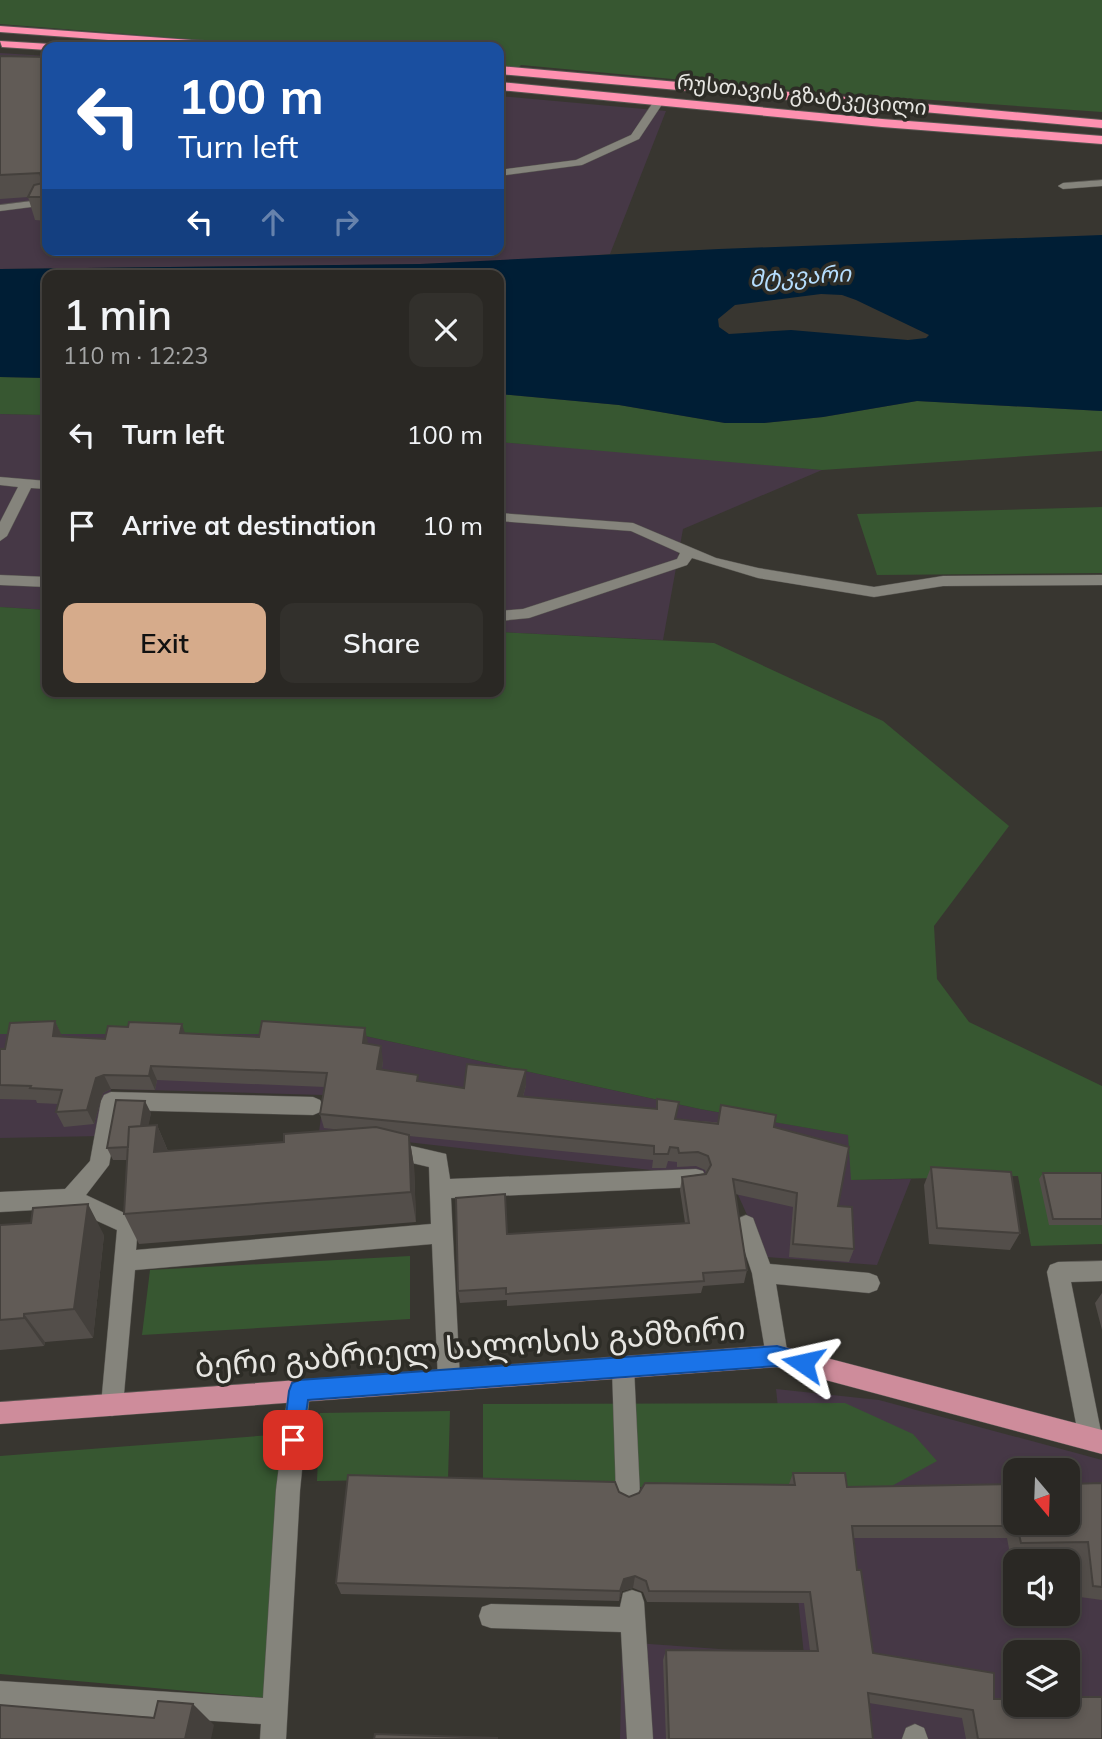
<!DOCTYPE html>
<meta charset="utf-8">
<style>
body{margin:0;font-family:Mulish,"Noto Sans Georgian",sans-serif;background:#32302c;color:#f1f3f6;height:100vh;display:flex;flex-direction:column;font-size:26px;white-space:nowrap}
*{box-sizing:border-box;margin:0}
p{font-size:23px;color:#a5a6a6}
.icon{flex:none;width:38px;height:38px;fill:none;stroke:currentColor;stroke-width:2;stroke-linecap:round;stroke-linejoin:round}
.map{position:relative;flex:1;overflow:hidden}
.sheet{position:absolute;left:42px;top:270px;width:462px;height:427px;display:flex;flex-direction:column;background:#2a2824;border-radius:14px;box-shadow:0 4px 10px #0003,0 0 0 2px #464441}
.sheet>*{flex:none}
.hud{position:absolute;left:42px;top:42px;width:462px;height:214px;border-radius:14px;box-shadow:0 4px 10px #0003,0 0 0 2px #464441;background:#1a4fa0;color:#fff;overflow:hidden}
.needle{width:46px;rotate:161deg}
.buttons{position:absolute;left:1003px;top:1458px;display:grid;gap:14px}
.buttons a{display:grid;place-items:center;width:77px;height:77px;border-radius:14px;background:#2a2824;box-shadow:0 4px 10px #0003,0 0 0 2px #464441;font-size:35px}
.pin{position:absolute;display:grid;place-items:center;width:60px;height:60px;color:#fff;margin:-30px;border-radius:14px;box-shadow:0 4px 10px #0006}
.me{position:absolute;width:77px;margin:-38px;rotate:281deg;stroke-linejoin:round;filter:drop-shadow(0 0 5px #0008)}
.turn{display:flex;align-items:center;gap:24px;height:147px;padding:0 21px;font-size:32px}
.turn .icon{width:91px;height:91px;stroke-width:2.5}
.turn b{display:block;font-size:49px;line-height:60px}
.lanes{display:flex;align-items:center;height:66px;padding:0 21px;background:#0003;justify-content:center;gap:35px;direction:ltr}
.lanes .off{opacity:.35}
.round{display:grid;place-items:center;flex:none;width:74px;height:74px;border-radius:14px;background:#32302c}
.head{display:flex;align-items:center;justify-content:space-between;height:119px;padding:0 21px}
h1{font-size:42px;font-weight:600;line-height:52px}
.primary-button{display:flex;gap:14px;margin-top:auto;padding:14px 21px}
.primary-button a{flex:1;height:80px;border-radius:14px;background:#d6ab8b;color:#111;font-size:28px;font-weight:600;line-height:80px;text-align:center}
.primary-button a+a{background:#32302c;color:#f1f3f6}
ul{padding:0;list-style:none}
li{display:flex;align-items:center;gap:21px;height:91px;padding:0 21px}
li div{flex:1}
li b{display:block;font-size:26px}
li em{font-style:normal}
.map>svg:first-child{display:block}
.industrial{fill:#463846;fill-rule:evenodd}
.green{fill:#375731}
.water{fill:#001e35;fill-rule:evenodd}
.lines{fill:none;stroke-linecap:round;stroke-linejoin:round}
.minor-casing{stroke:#575550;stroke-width:1}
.major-casing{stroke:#575550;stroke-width:1}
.highway-casing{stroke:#575550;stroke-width:2}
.minor{fill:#85847c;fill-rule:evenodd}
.major{fill:#ce8c9b;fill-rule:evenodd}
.highway{fill:#fe91b0;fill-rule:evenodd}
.wall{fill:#534e4a}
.shaded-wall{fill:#44403c}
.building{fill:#615b56;stroke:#44403c;stroke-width:2}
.route{fill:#1a73e8;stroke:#114b97;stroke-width:2}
.labels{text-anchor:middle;stroke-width:7;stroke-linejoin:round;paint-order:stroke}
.far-street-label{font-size:21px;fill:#e6e5e1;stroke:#2d2c26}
.far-water-label{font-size:23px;font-style:italic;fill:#b5ddfd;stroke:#2d2c26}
.near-street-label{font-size:32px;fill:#e6e5e1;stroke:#2d2c26}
</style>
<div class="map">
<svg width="1102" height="1739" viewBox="0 0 1102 1739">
<rect width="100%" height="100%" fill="#383630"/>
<path class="industrial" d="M0,53L47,56V250H499V96L666,111L610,254L537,260L420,264L0,269Z
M0,414L47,415V610L0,607Z
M499,442L666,455L822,470L683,529L663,640L499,632Z
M0,1034H356L700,1109L849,1135L852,1180L911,1179L877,1265L766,1257L734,1186L712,1177L319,1132L324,1095L111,1089L102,1136L0,1138Z
M776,1389L879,1400L1102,1460V1739H620L622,1642L804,1655ZM1015,1470H1068V1522H1015ZM1015,1561H1068V1614H1015ZM1015,1652H1068V1704H1015Z"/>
<path class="green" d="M0,0H1102V112L790,90L521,65L518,68L499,67V47H290L0,24Z
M0,377L47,378V415L0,414Z
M499,394L619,405L725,423H764L823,417L917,401L1102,411V451L822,470L499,442Z
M1102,507V573L877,575L857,514Z
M0,607L47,610V691H499V632L714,643L883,721L1009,826L934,926L937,979L969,1022L1102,1086V1244L1031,1246L1018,1176L851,1180L848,1135L700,1109L356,1034H0Z
M410,1256V1319L142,1335L150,1270Z
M845,1403L913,1434L937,1461L879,1493L483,1483V1404Z
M450,1411L448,1479L317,1481L320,1413Z
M284,1434L264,1698L0,1674V1456Z"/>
<path class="water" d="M1102,235V411L917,401L823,417L764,423H725L619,405L499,394V275H47V378L0,377V269L420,264L719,249ZM821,294L842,295L856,300L929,335L926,338L908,340L791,330L729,334L719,327L718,319L735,305Z"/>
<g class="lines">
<defs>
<path id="minor" d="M656,98L665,100L639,139L582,165L499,176V170L576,160L631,135Z
M1102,180V186L1063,189L1058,186L1063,183Z
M47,199V205L0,211V205Z
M0,477L47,481V489L31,488L7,536L0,541V522L18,487L0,485Z
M499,513L633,523L716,558L758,568L874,587L943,576L1102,575V585L943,586L874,597L758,578L692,558L687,565L529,618L499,621V611L523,609L677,559L680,553L631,531L499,521Z
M0,575L47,577V587L0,585Z
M111,1092L313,1097L320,1100L323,1106L320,1112L313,1115L119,1110L109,1165L86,1195L135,1218L138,1225L136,1250L431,1224L429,1167L383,1156L380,1150L383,1144L390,1141L446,1154L450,1179L696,1169L703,1171L706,1178L703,1185L696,1187L451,1198L460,1380L457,1388L449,1391L441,1388L438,1380L432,1244L135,1270L123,1405L120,1413L112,1416L104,1413L101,1405L117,1230L69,1208L0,1212V1192L65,1189L90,1161L101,1101L104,1095Z
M746,1215L753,1218L770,1264L869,1273L877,1276L880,1283L877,1290L869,1293L776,1284L788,1356L785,1364L777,1367L769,1364L766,1356L752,1273L736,1225L739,1218Z
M1102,1261V1281L1071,1282L1102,1437L1099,1447L1091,1451L1083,1447L1079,1439L1047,1272L1050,1265L1058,1262Z
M623,1356L631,1359L634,1367L640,1495L636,1503L628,1507L620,1503L616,1495L612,1367L615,1359Z
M299,1380L307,1383L310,1391L300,1490L286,1739H260L261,1724L0,1707V1681L263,1698L276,1490L288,1391L291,1383Z
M632,1590L641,1593L644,1602L653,1739H627L621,1632L491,1628L482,1625L479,1616L482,1607L491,1604L620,1607L623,1593Z
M915,1724L924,1728L928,1739H902L906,1728Z"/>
<path id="major" d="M777,1345L1102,1430V1454L777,1367L0,1424V1402Z"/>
<path id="highway" d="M0,26L246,44L252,47H203L0,32Z
M0,41L50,44L56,47H47V50L2,47Z
M499,66L1102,120V128L499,74Z
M499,82L882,119L1102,136V144L882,127L499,90Z"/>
</defs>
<use href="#minor" class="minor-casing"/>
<use href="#major" class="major-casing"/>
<use href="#highway" class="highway-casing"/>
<use href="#minor" class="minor"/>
<use href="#major" class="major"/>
<use href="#highway" class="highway"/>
</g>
<path class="wall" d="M0,56L47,57V221L35,220L28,197L0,199Z
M55,1021L62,1037L105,1039L186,1034L368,1044L383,1061L382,1069L419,1081L464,1088L526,1085L523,1097L676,1119L774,1127L838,1206L854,1249L849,1262L789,1257L793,1207L735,1194L747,1270L744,1283L703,1286L701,1293L507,1306V1300L460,1303L458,1291L507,1234L685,1223L680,1190L682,1177L706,1173L705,1170L696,1166L677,1167V1162L668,1161L666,1168H652L653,1160L409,1136L414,1166L416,1222L139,1244L124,1214L127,1160H113L107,1148L151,1113L148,1125H157L168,1151L284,1142L342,1130L324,1128L320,1114L325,1087L157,1080L155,1090L111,1089L103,1093L94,1124L64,1127L56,1112L59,1104L37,1103L36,1100L0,1099V1049H5Z
M931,1167L1020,1233L1010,1250L929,1244L924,1185Z
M1043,1173H1102V1225H1049L1039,1179Z
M0,1225L104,1235L93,1338L45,1342L44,1346L0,1350Z
M1102,1293V1330L1095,1303Z
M793,1473L847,1487L1102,1483V1600L1080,1597L1076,1554H1010L1007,1538H853L857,1570L873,1653L1102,1739H966L962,1718L869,1703L873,1739H666L663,1660L666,1650L810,1651L804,1603L647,1602L643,1592L633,1588L622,1591L619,1601L341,1594L336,1583L619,1492L629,1497L789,1484Z"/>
<path class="shaded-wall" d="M55,1021L62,1036L60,1051L53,1036Z
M182,1024L187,1039L180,1033Z
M365,1028L368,1043L366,1058L363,1043Z
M381,1046L383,1061L380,1083L377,1069Z
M151,1066L157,1080L155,1090L149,1076Z
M526,1070V1085L519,1111L518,1096Z
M104,1075L111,1089L103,1093L94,1124L87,1110L96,1078Z
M145,1101L151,1113L142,1159L136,1147Z
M157,1125L170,1156L154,1152Z
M409,1135L414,1166L416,1222L411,1192Z
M88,1204L104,1235L93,1338L74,1309Z
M24,1314L45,1342L44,1346L24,1318Z
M635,1576L633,1588L622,1591L619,1601L620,1591L624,1579Z
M193,1704L214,1725L211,1739H185Z"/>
<path class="building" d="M0,56L47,57V197H28L34,185L43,183L40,173L0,175Z
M55,1021L53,1036L105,1039L108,1026L128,1027L129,1022L182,1024L180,1033L259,1037L262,1021L365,1028L363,1043L381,1046L377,1069L418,1075L417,1081L464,1088L467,1064L526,1070L518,1096L657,1109V1099L679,1102L675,1119L718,1124L721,1105L776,1115L774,1127L849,1147L838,1206L852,1207L854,1249L793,1244L797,1193L733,1179L747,1270L703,1273L704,1281L506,1294V1288L458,1291L456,1198L505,1194L507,1234L689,1223L682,1177L706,1174L711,1165L708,1156L698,1152L679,1153L678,1148L670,1147L668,1154H654V1146L320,1114L327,1073L151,1066L149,1076L104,1075L96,1078L87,1110L56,1112L62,1090L30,1088L31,1086L0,1085V1049H5L10,1023Z
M116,1100L145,1101L141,1126L129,1127L128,1147L107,1148Z
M157,1125L154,1152L284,1142V1134L376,1127L409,1135L411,1192L124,1214L129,1127Z
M931,1167L1011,1172L1020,1233L937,1228Z
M1043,1173H1102V1219H1053Z
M88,1204L74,1309L24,1314V1318L0,1320V1225L31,1223L33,1208Z
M793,1473H845L847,1487L1015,1484V1522H1068V1484L1102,1483V1587L1093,1586L1088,1542L1021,1543L1017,1526H852L857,1570H861L873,1653L994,1673V1699H1015V1704H1068V1697H1102V1739H978L973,1710L868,1693L873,1739H669L666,1650L818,1651L810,1592L649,1591L646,1581L635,1576L624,1579L620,1591L336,1583L348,1475L615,1482L619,1492L629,1497L639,1493L645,1483L795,1485Z
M158,1701L193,1704L185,1739H0V1705L154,1718Z
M375,1734L497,1738V1739H374Z"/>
<path class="route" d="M777,1346L810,1355L813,1363L810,1370L803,1373L777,1366L308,1400L301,1448L293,1451L286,1448L283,1440L289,1391L292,1383L299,1380Z"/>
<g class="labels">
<g class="far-street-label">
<text transform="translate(802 95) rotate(6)" y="7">რუსთავის გზატკეცილი</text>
</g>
<g class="far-water-label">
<text transform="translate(800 276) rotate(-3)" y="8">მტკვარი</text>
</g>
<g class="near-street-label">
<text transform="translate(470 1347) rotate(-4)" y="11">ბერი გაბრიელ სალოსის გამზირი</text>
</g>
</g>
</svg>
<div class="buttons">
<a><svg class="needle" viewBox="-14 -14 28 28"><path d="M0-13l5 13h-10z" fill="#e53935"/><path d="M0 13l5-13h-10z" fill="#a5a6a6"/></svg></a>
<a><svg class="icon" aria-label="sound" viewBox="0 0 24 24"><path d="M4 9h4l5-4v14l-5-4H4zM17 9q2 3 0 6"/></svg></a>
<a><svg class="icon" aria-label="layers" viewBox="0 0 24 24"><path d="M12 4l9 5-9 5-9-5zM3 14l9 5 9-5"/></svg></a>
</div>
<div class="pin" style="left:293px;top:1440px;background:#d93025"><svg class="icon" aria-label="arrive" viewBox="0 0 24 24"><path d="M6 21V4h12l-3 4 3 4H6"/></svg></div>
<svg class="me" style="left:803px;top:1363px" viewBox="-20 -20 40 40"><path d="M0-17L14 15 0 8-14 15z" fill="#1a73e8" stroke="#fff" stroke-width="4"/></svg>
<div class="hud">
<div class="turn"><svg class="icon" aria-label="left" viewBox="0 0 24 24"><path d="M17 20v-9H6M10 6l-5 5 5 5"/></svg><div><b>100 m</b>Turn left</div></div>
<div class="lanes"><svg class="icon" aria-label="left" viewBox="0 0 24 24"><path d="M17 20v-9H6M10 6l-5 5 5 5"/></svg><svg class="icon off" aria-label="ahead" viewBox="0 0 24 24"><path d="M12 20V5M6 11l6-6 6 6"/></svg><svg class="icon off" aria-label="right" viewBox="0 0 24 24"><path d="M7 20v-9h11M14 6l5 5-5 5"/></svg></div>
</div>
<section class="sheet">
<div class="head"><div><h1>1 min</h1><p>110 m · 12:23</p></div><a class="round"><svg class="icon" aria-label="close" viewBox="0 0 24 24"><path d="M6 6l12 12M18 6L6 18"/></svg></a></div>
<ul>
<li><svg class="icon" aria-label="left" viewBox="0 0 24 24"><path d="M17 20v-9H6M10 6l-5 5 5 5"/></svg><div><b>Turn left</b></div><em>100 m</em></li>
<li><svg class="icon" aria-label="arrive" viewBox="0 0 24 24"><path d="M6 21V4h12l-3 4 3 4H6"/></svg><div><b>Arrive at destination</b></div><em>10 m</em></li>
</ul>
<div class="primary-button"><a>Exit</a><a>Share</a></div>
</section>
</div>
